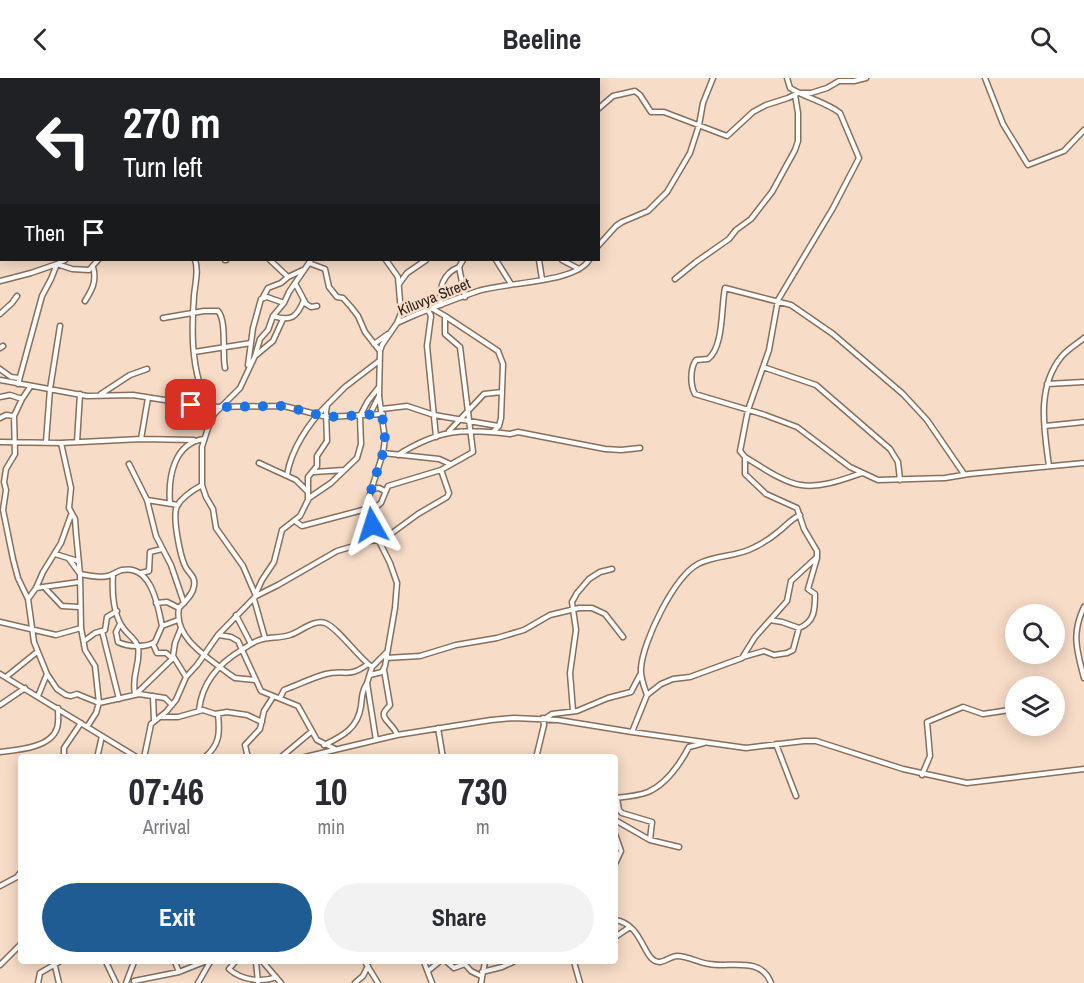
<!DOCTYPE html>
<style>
body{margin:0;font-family:"Archivo Narrow",sans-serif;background:#f2f2f3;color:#2b2b33;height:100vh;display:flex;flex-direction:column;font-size:22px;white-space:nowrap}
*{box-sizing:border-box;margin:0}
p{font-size:20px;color:#7c7c81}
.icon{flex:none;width:33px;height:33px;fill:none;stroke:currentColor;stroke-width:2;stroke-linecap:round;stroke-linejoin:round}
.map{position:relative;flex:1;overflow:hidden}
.sheet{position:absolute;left:18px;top:676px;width:600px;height:210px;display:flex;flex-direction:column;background:#fff;border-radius:6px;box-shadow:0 3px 15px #0003}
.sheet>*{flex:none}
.guide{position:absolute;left:0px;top:0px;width:600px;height:183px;box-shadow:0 3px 15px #0003;background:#202124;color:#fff;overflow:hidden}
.fabs{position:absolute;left:1005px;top:526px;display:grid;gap:12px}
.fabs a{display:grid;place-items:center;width:60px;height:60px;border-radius:50%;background:#fff;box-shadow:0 3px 15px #0003;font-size:30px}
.pin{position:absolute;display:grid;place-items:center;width:51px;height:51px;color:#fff;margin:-26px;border-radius:12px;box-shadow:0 3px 9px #0006}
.me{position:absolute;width:66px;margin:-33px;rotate:354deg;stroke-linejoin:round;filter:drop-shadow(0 0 4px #0008)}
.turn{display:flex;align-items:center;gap:21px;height:126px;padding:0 24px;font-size:27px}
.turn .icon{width:78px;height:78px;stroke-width:2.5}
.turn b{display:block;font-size:42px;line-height:51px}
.then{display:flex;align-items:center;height:57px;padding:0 24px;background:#0003;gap:12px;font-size:22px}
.eta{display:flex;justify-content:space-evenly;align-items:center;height:102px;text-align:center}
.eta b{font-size:36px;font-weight:700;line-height:42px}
.button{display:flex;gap:12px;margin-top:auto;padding:12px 24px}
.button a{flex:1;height:69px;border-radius:36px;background:#1e5c93;color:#fff;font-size:24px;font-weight:700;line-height:69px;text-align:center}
.button a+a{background:#f2f2f3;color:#2b2b33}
header{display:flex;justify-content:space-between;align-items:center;height:78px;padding:0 24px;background:#fff;font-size:27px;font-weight:700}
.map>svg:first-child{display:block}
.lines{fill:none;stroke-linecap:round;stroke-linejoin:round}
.minor-casing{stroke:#876f5c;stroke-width:7}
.minor{stroke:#fff;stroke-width:4}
.route{stroke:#1a73e8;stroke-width:10;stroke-dasharray:0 18}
.labels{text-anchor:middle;stroke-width:5;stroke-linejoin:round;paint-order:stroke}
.street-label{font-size:15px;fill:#2a2018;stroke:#f7dcc7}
</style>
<header><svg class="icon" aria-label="back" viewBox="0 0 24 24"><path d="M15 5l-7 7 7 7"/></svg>Beeline<svg class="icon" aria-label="search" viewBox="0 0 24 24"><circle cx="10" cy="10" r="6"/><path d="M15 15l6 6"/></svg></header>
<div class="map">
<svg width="1084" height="905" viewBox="0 0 1084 905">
<rect width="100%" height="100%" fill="#f7dcc7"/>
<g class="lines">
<defs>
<path id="minor" d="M9,0V2
M69,0V2
M137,0V2
M196,0L197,2
M244,0L260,2
M554,0V2
M787,0L790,10C804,19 828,25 840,35L859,80L833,130L778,222L769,272L748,332L740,373L745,379C760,388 784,405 801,407C821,410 842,402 862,395
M985,0L1003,46L1028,87L1064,73L1084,52
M229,2L230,0
M263,2L266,0
M313,2L314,0
M423,2V0
M598,31L613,18L635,13L640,17L651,34H664L727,58L753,34L766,27L788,20L798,15H811L827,10L839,3H854L866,0
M0,35L2,34
M0,168H2
M598,168L616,148L622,144L648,133L667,114L690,75L699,47L703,25L713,0
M195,182C199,192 195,206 194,218C191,257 191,303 214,336
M225,182H226
M270,182L288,199L303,192
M386,182L398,199L401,235L397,245
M463,182L459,189L465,219
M496,182L511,206
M539,182L542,201
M562,182L579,191
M309,185L325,191L329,209L337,219L343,220L351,229L358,238L365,254L380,273
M675,201L696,184L729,161L736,152L751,141L772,114L795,72L798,63V35L795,17
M0,203L31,195L57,186L72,191L89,192L98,182
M295,205L306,226L311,229L317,228
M399,206L407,195L426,182
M262,221L268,210L281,205L288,199
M85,223C92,212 97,203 93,189
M441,227C438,211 443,195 459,189
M428,232L431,238L427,268L436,359
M0,236L12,225L17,218
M273,238C291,244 297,239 304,222
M445,238L498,273L503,286L501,340L499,348L494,353
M163,240L204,233H218C227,243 222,276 225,290
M374,266L388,256
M0,270L3,268
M194,274L251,265
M255,278L273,263L283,241
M248,287L253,250L261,221L267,219L284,225
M763,289L816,307L890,371L898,384L900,402
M0,291L11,299L19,300
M0,302L87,318L133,317L209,329L284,328L327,339L383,336
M18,306L42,218L51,201L57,186L65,182
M1047,306L1084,304
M101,316L130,297L147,291
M0,319L10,317L22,321
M382,331L407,328L434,337L498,348
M370,336L379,318
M0,340L6,337L14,338
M1045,348L1084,344
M449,353L484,316L502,314
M141,361L148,320
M0,364L61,365L141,361L194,362
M46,364L50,311L60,248
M77,364L80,316
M61,365L71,410L69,430L75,441L76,455L80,496L81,550L85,572L95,588L99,625L96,635L87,649
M383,375L439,381L450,386
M398,377C439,351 464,350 510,356L518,354L605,371L621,372L640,370
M259,385L296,402L307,413
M129,386L147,422L156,458L171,487L184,525
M1049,388C1044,351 1036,309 1062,278C1068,271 1077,266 1084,260
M314,394L344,392
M964,396L927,342L903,316L833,256L791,227L725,210C721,228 724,269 708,281L696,282C690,290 690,307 695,316L765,337L797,349L850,389L878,402L945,400L969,396L1084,385
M287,397C291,372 308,346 326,328
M202,407C193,412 182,419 177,428C172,438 180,477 185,488C188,495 196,498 194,508C193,517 185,523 179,530C173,560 209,580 229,596L235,600L255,602
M371,411L379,410L385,413
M308,421V399L317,388V378L327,363L326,334L327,327L345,309L379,283
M147,422L178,427
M170,425C168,399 174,365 204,361
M371,433L381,425L388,408L441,392L473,374L460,269L445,256V238L433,231
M295,443L302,448L370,430
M55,476L78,483
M69,481L80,496C90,498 99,500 108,498C113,497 117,493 122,492C151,486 158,527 162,548
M141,495L149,493L150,474L162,471
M113,496C112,513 113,537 124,551C128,557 136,561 138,569C141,586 131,596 135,616
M36,510L79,504
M46,511L62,528L79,529
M256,515L262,502L274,484L282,452L300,438L309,420L331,405L357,380L361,366L360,338L368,323L379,309
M256,518L278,507L337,473L388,458L418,436L447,419L449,415L441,392
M28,521L18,500L13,481L3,432L6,412L4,404L6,391L15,376L14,338L22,321L30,309
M254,521L265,560
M156,525L167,524L179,530
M1084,529C1071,556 1077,573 1084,600
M236,537L251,566
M0,544L56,557L81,550
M120,546L116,554L118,564C128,569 146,570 155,564L162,548L178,542
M181,550L175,565L173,578L186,599
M799,550C815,544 815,531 815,516L808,511L817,480
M102,553L119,621
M219,557L231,559L238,563L261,613L298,628L317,662L335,671
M84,563L95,555L105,552L107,539L117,533
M153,566L157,575H166L173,581
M743,579L764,573L774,577L787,575L793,572L799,550L782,544L770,542
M386,580L420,578L456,567L497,560L524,552L550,537L579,530H592L605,536L623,559
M384,592L390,627C388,630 385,632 384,635C382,642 395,648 397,657
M0,596L138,680
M47,596L57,611L66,617L71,618L77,616L99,625L139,616L165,620L172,627
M370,597L382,594L385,588L395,530L397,505L390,485L373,451L369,419L383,375L385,361L379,318L380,273L382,267L397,245L408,240C431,230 455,221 478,213C506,204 575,205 589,182
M6,599L37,574
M137,615L173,580
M647,617C644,608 640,599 641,590C643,563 674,499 698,486C717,476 735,480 755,469C763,465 771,460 778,454C786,448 791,441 800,437
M38,618L47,596L34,564L28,521L36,510L43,494L61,465L71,437
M153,618L154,643
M280,620L284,612C298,607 311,600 326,596C345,591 348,601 368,586
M0,627L25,610
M199,632C202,604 219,585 243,571C249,567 256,562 263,561C272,559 281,560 290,557C300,554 314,541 325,545C337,549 358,579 372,589
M573,633L570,595L576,552L572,524L577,515L589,501L600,494L612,491
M161,639H178L203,632L215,636L227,634L247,637L262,644
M546,640L552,636L577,633L608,620L631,614L640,597
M438,650L443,680
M632,654L647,617L661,606L673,601L690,599L742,580L755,559L787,523L791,503L817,479V473L804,451L797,430L766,416L745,396V379
M376,662L367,605L372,589L387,574
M776,666L796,718
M324,667C343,658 358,650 361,628C362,619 362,613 367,605
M0,674C17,672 51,670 57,650C59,644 58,637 58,630
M64,680V670L81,645
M97,680L102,658
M144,680L151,646L166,634L176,622L186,599L197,587L218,557L256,518L243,488L216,450L213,431L206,419L202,407V369L208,350L214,336L240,310L255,278L260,261L268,252L273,238L284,225L289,214L311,182
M204,680C220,667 220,655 218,636
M248,680L245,667L260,651L264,633L273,619
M280,680L311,654
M301,680L397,657L491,642L514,640L558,642L632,654L746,670L804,663H816L903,691L967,705L1084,691
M536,680L544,647L543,640
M922,697L930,678L927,644L963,629L983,636L1016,631
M615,720C625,719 638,718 648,714C666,706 680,686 689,669L704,665
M617,720L619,732L622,735L652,744L650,762
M615,742L650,762L679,769
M615,756L621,773L615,786
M0,808L17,799L21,794
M615,842C644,846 643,885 660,884C666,883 672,878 677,878C688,878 699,885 709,886C731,890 761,878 771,905
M615,859L630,849
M54,884L59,905
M106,884L116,905
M175,884L179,894
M235,884L229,891C241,902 262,905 276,899
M256,884L258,904
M263,884L281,905
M365,884L378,905
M424,884L432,905
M447,884L454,890L465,886
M463,884L471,893L481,898
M574,884L580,905
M0,887L21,866
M428,893L439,884
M482,894L502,889L513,884
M134,903L179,894L204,884
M38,905L40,895L59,884
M126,905L134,884
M198,905L210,884
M355,905L363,898L368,888
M481,905L485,884"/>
</defs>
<use href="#minor" class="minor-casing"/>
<use href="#minor" class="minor"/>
</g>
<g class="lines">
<path class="route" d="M191,327L220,329L284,328L327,339L382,336L385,361L383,375L369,419L372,447"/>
</g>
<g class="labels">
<g class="street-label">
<text transform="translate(434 219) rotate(-22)" y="5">Kiluvya Street</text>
</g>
</g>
</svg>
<div class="fabs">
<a><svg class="icon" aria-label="search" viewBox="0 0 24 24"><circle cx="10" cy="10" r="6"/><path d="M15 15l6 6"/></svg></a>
<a><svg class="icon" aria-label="layers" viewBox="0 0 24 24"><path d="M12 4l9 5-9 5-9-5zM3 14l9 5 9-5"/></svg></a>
</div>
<div class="pin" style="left:191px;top:327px;background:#d93025"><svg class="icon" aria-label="arrive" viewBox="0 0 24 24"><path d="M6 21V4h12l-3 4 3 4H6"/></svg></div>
<svg class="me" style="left:372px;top:447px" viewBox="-20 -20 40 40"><path d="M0-17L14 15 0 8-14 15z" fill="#1a73e8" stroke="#fff" stroke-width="4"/></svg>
<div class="guide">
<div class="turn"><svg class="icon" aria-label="left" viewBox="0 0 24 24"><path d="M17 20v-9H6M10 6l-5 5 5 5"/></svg><div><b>270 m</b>Turn left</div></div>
<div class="then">Then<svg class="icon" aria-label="arrive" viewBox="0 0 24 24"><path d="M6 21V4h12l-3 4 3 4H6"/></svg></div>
</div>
<section class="sheet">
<div class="eta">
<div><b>07:46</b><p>Arrival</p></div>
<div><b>10</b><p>min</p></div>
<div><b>730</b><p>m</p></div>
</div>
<div class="button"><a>Exit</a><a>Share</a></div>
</section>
</div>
